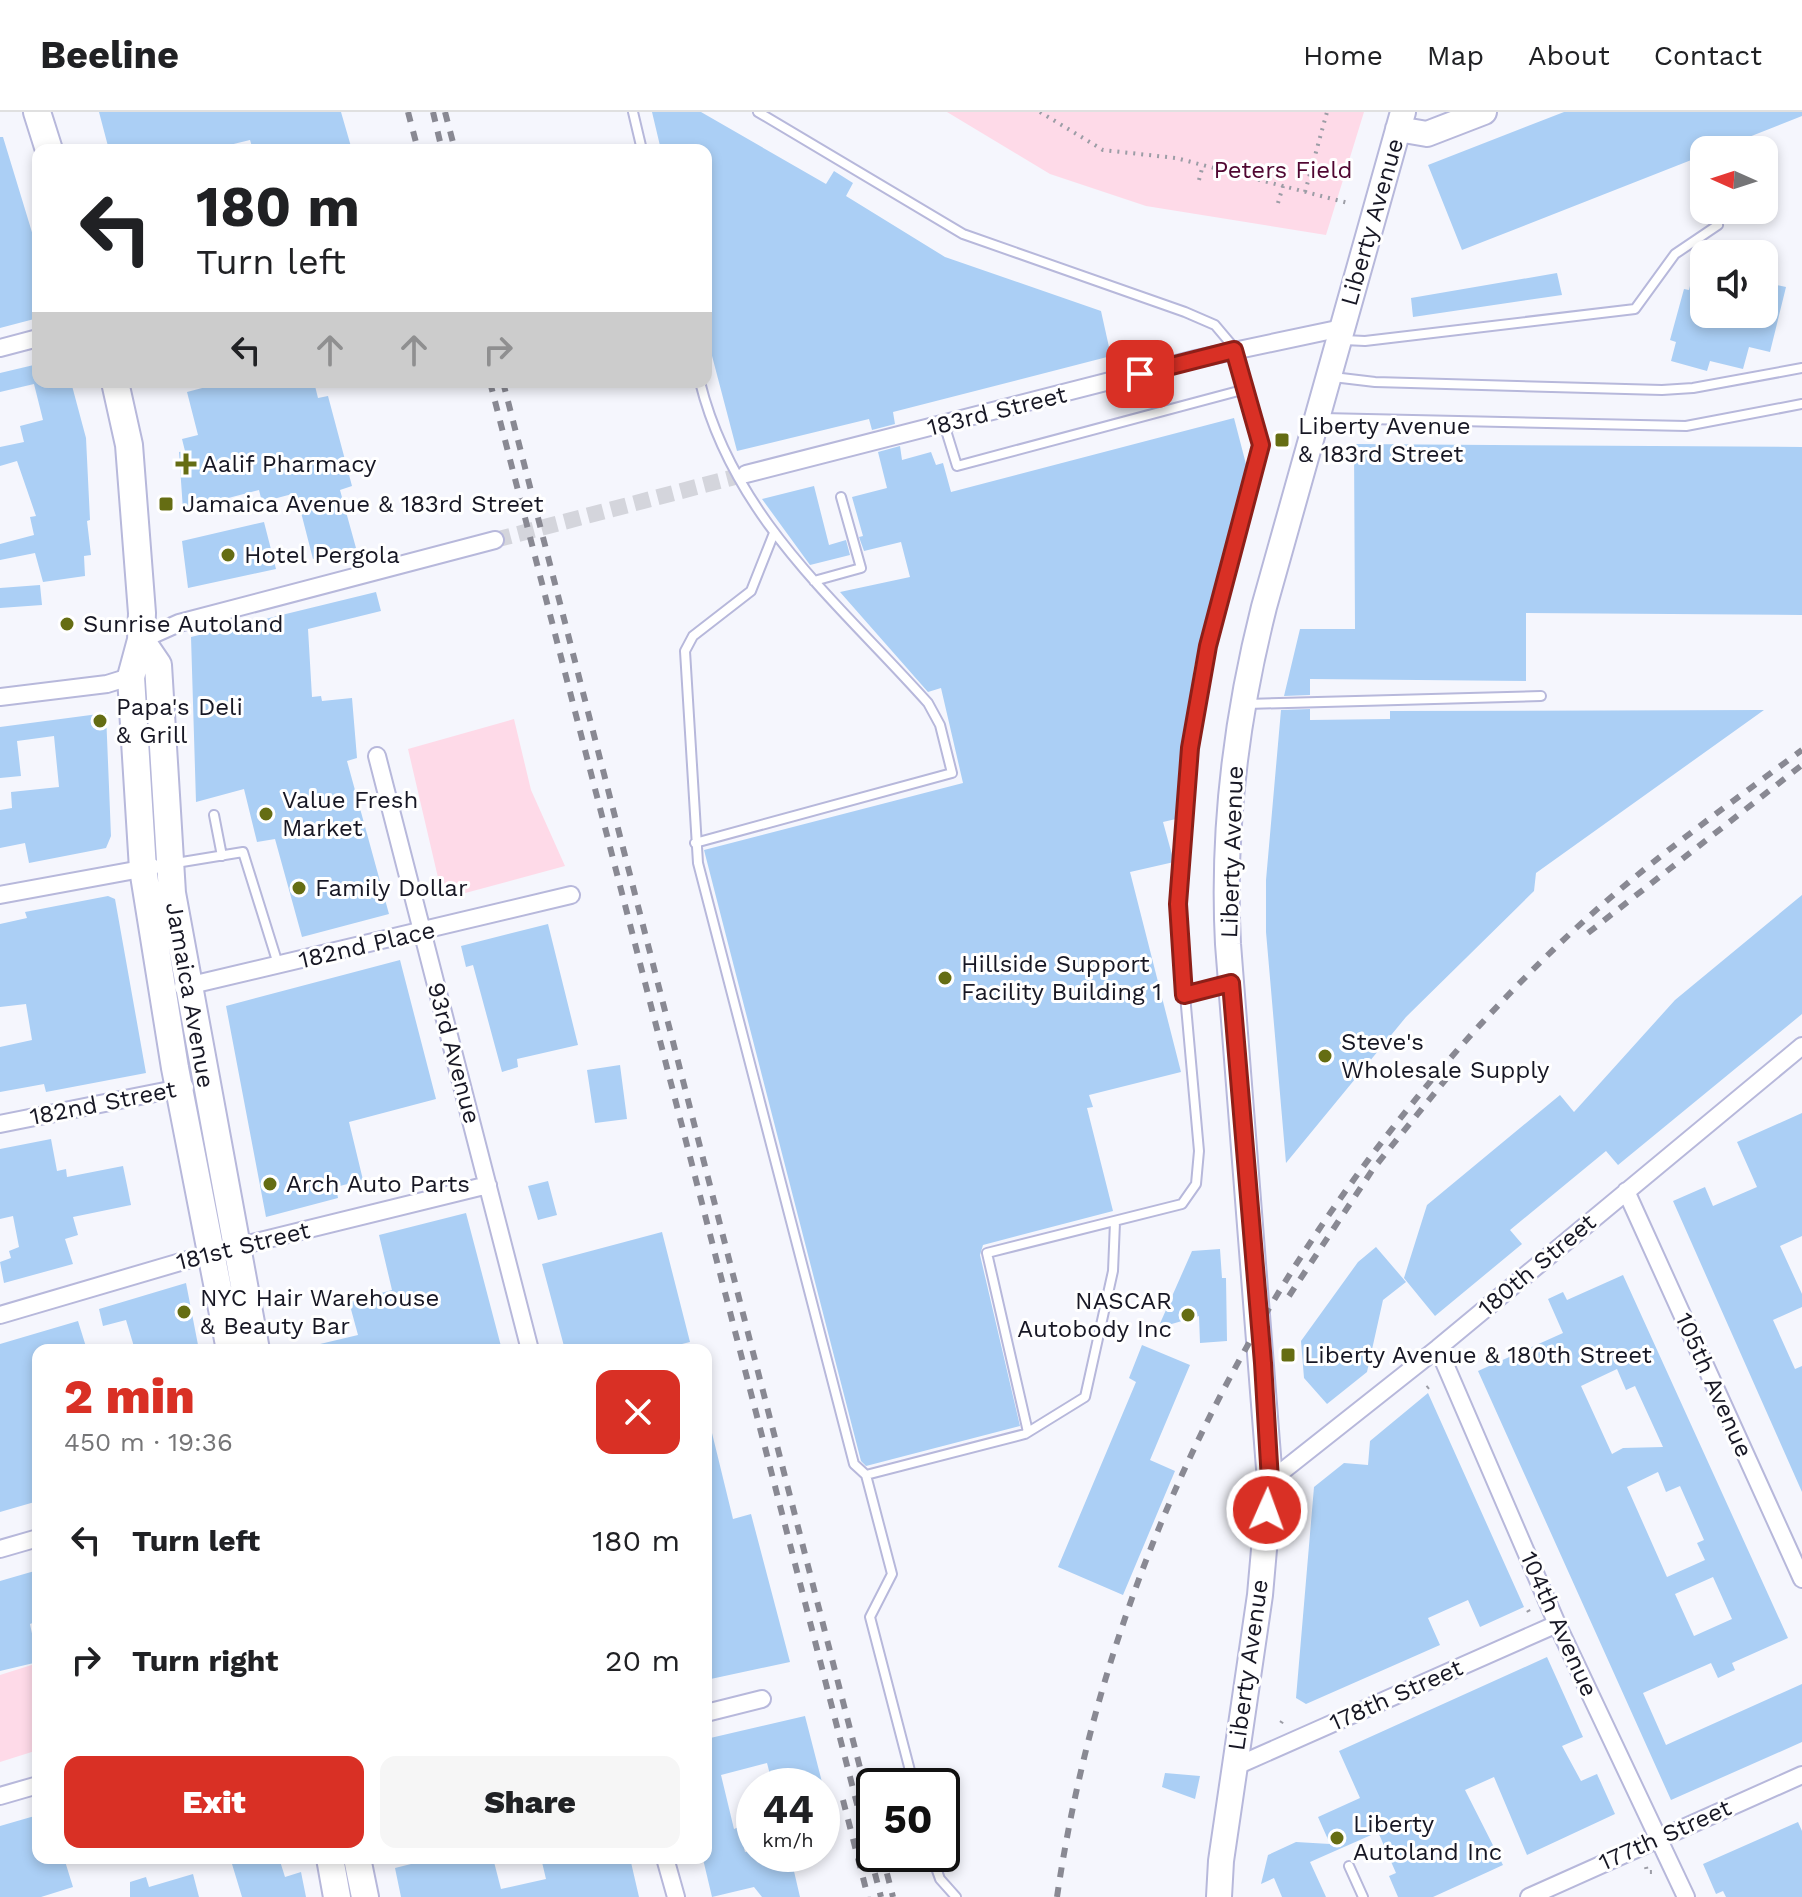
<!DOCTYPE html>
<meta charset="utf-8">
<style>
body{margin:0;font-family:"Work Sans",sans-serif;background:#f6f6f6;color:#202124;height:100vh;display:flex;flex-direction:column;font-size:30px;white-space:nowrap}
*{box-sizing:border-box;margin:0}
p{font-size:26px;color:#757577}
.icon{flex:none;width:44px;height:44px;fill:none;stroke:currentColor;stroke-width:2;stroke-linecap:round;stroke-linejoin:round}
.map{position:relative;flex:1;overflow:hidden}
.sheet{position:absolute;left:32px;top:1232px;width:680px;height:520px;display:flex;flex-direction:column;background:#fff;border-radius:16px;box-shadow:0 4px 12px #0003}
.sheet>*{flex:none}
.top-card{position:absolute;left:32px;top:32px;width:680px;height:244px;border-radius:16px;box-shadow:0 4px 12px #0003;background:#fff;color:#202124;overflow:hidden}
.needle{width:52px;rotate:273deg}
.fabs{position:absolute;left:1690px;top:24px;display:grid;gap:16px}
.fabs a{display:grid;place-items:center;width:88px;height:88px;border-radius:16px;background:#fff;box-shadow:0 4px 12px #0003;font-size:40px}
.speed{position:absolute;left:736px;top:1656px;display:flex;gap:16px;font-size:40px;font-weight:700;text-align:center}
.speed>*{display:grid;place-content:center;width:104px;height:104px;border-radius:50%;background:#fff;box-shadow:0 4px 12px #0003;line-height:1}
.speed small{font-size:20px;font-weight:400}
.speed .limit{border:4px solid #111;border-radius:12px;background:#fff;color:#111}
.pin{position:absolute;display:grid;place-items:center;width:68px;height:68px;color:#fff;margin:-34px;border-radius:16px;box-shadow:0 4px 12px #0006}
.me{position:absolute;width:88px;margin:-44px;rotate:2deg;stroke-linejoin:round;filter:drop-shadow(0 0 6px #0008)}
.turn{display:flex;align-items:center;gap:28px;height:168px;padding:0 32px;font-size:36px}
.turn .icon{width:104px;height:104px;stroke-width:2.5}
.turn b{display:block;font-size:56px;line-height:68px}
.lanes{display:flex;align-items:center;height:76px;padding:0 32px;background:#0003;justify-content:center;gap:40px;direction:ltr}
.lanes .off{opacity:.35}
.round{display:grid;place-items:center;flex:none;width:84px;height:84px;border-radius:16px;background:#f6f6f6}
.head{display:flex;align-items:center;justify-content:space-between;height:136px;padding:0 32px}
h1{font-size:48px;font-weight:800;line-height:60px;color:#d93025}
.primary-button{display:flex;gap:16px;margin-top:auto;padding:16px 32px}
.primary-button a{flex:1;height:92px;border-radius:16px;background:#d93025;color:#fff;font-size:32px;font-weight:800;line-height:92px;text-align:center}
.primary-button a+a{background:#f6f6f6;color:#202124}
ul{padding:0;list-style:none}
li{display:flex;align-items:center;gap:24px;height:120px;padding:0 32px}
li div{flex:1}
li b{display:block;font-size:30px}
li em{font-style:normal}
header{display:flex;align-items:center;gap:48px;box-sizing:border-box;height:112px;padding:0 40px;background:#fff;border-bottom:2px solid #e0e0e0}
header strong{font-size:38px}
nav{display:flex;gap:44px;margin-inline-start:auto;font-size:28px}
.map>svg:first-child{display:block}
.green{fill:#fedae8}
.building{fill:#abcff5;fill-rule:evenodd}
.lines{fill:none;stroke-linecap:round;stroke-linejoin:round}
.minor-tunnel{stroke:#d4d5dc;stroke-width:16;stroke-dasharray:16 8;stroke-linecap:butt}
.service-casing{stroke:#b7b8db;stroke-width:12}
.minor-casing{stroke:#b7b8db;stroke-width:20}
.secondary-casing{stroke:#b7b8db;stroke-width:28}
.primary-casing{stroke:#b7b8db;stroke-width:30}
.path{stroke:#9c9da6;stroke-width:4;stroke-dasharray:2 6;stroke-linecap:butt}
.service{stroke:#fff;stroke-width:8}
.minor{stroke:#fff;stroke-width:16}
.secondary{stroke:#fff;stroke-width:24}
.primary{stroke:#fff;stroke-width:26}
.rail{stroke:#898993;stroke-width:6;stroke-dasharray:10 10;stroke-linecap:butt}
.route-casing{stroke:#8d1f18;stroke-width:20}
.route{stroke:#d93025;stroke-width:14}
.poi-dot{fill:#656d13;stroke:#fff;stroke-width:3}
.labels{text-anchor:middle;stroke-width:6;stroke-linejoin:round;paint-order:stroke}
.park-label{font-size:24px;fill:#500732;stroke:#fff}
.street-label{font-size:24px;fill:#171724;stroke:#fff}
.poi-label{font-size:24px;fill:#171724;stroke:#fff;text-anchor:start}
</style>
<header>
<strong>Beeline</strong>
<nav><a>Home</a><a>Map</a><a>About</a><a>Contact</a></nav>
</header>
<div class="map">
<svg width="1802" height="1785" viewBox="0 0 1802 1785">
<rect width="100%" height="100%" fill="#f5f6fd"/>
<path class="green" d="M947,0H1364L1326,123L1146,94L1050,62Z
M514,607L531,678L565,754L443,787L408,637Z
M38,1551V1638L0,1650V1563Z"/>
<path class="building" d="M99,0H341L352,38H253L250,28L209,38H109Z
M652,0H701L826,72L834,59L853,71L846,84L945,145L1101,199L1111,244L893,300L895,312L872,318L869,307L737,339L706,221V38H661Z
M1564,0H1802V4L1716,38H1704V43L1462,138L1428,53Z
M0,25H3L38,140V206L0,216Z
M1698,141H1704V202H1764V170L1786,175L1770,240L1749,235L1743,257L1710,249L1707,259L1671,249L1676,230L1670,228L1684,177L1689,178Z
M1557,161L1562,183L1413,205L1411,186Z
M38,252V270H71L86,326L90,408L87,409L91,443L84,444L85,464L43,470L35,441L0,448V432L34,423L30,405L36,404L17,349L0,354V335L24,330L20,314L43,308L34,272L0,280V261Z
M225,270H314L318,286L328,284L352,374L340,378L356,436L313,447L296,381L262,390L259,378L183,398L179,340L185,339L182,327L198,323L187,280Z
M1234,306L1247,356L1194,555L1176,707L1163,710L1174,750L1130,760L1181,960L1089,983L1093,995L1087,996L1113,1099L983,1133L980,1143L1020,1314L866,1354L861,1349L704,738L963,671L941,576L928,580L840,480L910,465L901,430L864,439L859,425L863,424L852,385L887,376L878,340L900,334L902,348L931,340L936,353L943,351L951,380Z
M1354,332L1802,335V503L1526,501V569L1310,567V583L1284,584L1300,517H1355Z
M814,374L829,433L846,428L850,443L810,453L762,387Z
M264,410L276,457L188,476L182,429Z
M40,473L42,493L0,496V476Z
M376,480L381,499L308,517L312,585L321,584L322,589L352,586L357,646L347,649L389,802L302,825L275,727L257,730L244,677L196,690L191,525Z
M1310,597V608L1390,607V599L1764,598L1536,761L1534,779L1406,905L1286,1051L1266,820V768L1281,598Z
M106,601L111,724L106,736L29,751L25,731L0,736V698L12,696L11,680L59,675L54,624L17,629L21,664L0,666V615Z
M1802,783V902L1618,1053L1606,1039L1510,1118L1522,1132L1435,1204L1404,1166L1427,1093L1560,983L1574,1000L1675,888Z
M108,784L115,787L146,961L46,980L44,972L0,980V935L32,928L26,892L0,895V812L27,806L25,800Z
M548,812L578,933L517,947L518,955L502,960L473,853L466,855L461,834Z
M400,848L436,987L349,1010L363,1068L336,1075L338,1086L266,1105L226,894Z
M620,953L627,1007L595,1011L587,958Z
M1802,1001V1124L1780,1134L1802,1182V1195L1773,1208L1795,1257L1802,1254V1380L1673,1089L1705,1075L1713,1094L1757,1075L1737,1030Z
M51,1027L57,1059L66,1057L67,1065L123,1054L131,1093L73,1105L78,1123L65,1127L73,1152L4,1171L0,1150L11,1146L9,1139L19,1135L13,1104L0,1107V1037Z
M548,1069L557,1103L538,1108L528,1074Z
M466,1101L502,1238H321L320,1232L358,1223L349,1190L392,1178L379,1123Z
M662,1120L690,1230L658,1238H565L542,1152Z
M1376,1135L1406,1170L1383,1188L1367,1260L1327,1292L1304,1266L1301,1229L1358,1150Z
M1220,1137L1222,1166H1226L1227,1229L1200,1231L1199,1204L1158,1216L1192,1139Z
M1623,1163L1788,1526L1732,1551L1735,1558L1718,1566L1711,1551L1643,1581L1666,1633L1802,1572V1630L1671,1688L1478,1259L1563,1221L1548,1187L1563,1180L1567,1188ZM1617,1257L1626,1278L1635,1274L1663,1335L1623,1336L1612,1342L1581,1274ZM1658,1360L1666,1380L1680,1374L1704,1428L1697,1431L1705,1448L1667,1465L1627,1375ZM1713,1465L1732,1507L1694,1524L1675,1482Z
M186,1171L199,1238H135L126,1208L103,1214L99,1197Z
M78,1209L87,1238H38V1389L0,1400V1232Z
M1142,1233L1190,1253L1150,1348L1175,1359L1123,1483L1058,1455L1136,1270L1129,1266Z
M1428,1281L1524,1495L1480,1515L1468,1488L1428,1506L1440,1533L1306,1592L1296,1586L1314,1375L1344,1351L1368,1353L1370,1329Z
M712,1321L733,1407L751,1402L790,1550L706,1568V1322Z
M38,1458V1509L30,1512L38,1550L0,1559V1469Z
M1547,1545L1583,1625L1562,1634L1581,1669L1597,1662L1615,1702L1527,1743L1494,1665L1465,1678L1503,1753L1490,1759L1433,1785H1398L1389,1764L1396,1761L1378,1720L1310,1750L1326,1785H1282L1274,1766L1261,1772L1268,1743L1296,1730L1330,1732L1318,1705L1360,1686L1339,1639Z
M805,1604L823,1674H773L767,1651L721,1663L734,1717L739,1715L745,1740L754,1738L756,1745L790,1742L800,1785H762L754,1775L712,1785L703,1747L706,1746V1627Z
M1165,1661L1200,1664L1195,1687L1162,1675Z
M38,1703V1746H64L73,1775L41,1785H0V1714Z
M1798,1710L1802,1719V1785H1726L1723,1779L1716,1782L1703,1752Z
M250,1746H279L285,1765L301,1760L306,1785H242L232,1752Z
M435,1746H493L501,1777L546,1767L541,1746H630L639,1785H401L395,1756Z
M193,1762L199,1785H130V1770L146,1765L149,1775Z"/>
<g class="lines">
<path class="minor-tunnel" d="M495,428L746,362"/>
<defs>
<path id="service" d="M633,0L642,38
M758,0L963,122L1185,200L1215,213L1231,232L1261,333L1208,534L1183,699L1179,816L1199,1039L1196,1072L1182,1092L987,1141L1028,1320
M1344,228L1365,229L1635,197L1675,142L1718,113
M1333,265L1375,270L1662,278L1693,276L1802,256
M1322,306L1686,314L1802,292
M944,312L957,354L1246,277
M774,421L751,479L693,524L685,539L698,751L854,1352L866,1363L892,1462L870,1505L914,1674
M814,469L861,456L841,385
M1247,592L1541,584
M214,703L222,744
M695,731L952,661L940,613L928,591C838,490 734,407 700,270
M176,751L243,740L278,852
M1184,883L1230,871
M866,1363L1025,1322L1085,1285L1113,1159L1115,1110
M931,1742L940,1767L956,1785
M1349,1754L1363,1785"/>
<path id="minor" d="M0,236L38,226
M746,362L1196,247L1342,216
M141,528L179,511L495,428
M0,585L107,572L136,563
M377,644L530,1238
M0,783L152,755
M183,875L571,783
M0,1012L185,975
M1626,1079L1802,1467
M0,1203L211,1141L488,1073
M1438,1236L1557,1512L1686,1785
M1270,1369L1438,1236L1802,934
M0,1437L38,1426
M706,1601L762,1587
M1234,1655L1557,1512
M0,1684L38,1673
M665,1746L676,1785
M1529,1785L1802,1663"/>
<path id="secondary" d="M1398,17L1427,22L1484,0
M1219,1785L1221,1749L1260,1483L1270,1369L1228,832C1222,717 1236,606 1264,495L1403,0"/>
<path id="primary" d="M37,0L49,38
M115,270L129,333L142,501L141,528L131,565L143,757L175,956L230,1238
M141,528L158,553L172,781L256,1238
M330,1746L337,1785
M357,1746L365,1785"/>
</defs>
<use href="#service" class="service-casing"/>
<use href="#minor" class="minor-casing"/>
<use href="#secondary" class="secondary-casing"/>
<use href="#primary" class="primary-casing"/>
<path class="path" d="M1040,0L1103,38L1176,46L1348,91
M1199,68L1203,53
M1305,80L1327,0
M1278,91L1283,74
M1427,1276L1432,1272
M1528,1498L1530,1502
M1281,1611L1285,1605
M1646,1755L1647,1760H1655"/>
<use href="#service" class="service"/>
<use href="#minor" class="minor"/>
<use href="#secondary" class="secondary"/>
<use href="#primary" class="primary"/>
<path class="rail" d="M408,0L418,38
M433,0L442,38
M445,0L455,38
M490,270L881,1785
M503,270L874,1710
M1588,821L1802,653
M1289,1184L1373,1057L1446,967
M843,1688L868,1785
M882,1742L893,1785
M1057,1785C1110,1424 1293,1089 1554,837C1630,763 1717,701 1802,638"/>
</g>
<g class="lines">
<defs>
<path id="route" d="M1140,262L1234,238L1261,333L1208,534L1190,636L1178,792L1184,883L1231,871L1263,1251L1270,1369L1267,1398"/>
</defs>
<use href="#route" class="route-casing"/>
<use href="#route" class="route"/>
</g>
<g class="poi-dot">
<rect x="1274" y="320" width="16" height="16" rx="4"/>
<path d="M182 340h8v8h8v8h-8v8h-8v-8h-8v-8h8z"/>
<rect x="158" y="384" width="16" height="16" rx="4"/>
<circle cx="228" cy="443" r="8"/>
<circle cx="67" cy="512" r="8"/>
<circle cx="100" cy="609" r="8"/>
<circle cx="266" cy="702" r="8"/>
<circle cx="299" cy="776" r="8"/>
<circle cx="945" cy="866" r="8"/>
<circle cx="1325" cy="944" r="8"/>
<circle cx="270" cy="1072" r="8"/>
<circle cx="184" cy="1200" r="8"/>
<circle cx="1188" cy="1203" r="8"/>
<rect x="1280" y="1235" width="16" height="16" rx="4"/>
<circle cx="1337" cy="1726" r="8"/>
</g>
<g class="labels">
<g class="park-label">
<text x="1283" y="66">Peters Field</text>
</g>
<g class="street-label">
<text transform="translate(1372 110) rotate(-74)" y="8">Liberty Avenue</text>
<text transform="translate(997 299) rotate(-14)" y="8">183rd Street</text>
<text transform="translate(1232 740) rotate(-88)" y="8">Liberty Avenue</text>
<text transform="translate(367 833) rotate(-13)" y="8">182nd Place</text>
<text transform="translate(190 883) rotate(80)" y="8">Jamaica Avenue</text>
<text transform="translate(454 941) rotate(75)" y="8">93rd Avenue</text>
<text transform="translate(103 991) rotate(-11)" y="8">182nd Street</text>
<text transform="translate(243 1134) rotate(-14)" y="8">181st Street</text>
<text transform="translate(1537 1153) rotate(-40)" y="8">180th Street</text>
<text transform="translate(1714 1273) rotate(66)" y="8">105th Avenue</text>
<text transform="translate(1559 1512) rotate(66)" y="8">104th Avenue</text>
<text transform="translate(1248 1553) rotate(-82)" y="8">Liberty Avenue</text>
<text transform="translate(1396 1583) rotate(-24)" y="8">178th Street</text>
<text transform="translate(1665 1723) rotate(-24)" y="8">177th Street</text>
</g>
<g class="poi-label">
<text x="1298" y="322">Liberty Avenue<tspan x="1298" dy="28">&amp; 183rd Street</tspan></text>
<text x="202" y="360">Aalif Pharmacy</text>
<text x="182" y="400">Jamaica Avenue &amp; 183rd Street</text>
<text x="244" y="451">Hotel Pergola</text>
<text x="83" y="520">Sunrise Autoland</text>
<text x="116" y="603">Papa's Deli<tspan x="116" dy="28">&amp; Grill</tspan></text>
<text x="282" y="696">Value Fresh<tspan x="282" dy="28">Market</tspan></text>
<text x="315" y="784">Family Dollar</text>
<text x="961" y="860">Hillside Support<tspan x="961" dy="28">Facility Building 1</tspan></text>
<text x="1341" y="938">Steve's<tspan x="1341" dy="28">Wholesale Supply</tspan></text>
<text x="286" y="1080">Arch Auto Parts</text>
<text x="200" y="1194">NYC Hair Warehouse<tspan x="200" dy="28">&amp; Beauty Bar</tspan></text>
<text x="1172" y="1197" text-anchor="end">NASCAR<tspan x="1172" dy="28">Autobody Inc</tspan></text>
<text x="1304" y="1251">Liberty Avenue &amp; 180th Street</text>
<text x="1353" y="1720">Liberty<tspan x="1353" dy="28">Autoland Inc</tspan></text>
</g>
</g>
</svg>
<div class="fabs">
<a><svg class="needle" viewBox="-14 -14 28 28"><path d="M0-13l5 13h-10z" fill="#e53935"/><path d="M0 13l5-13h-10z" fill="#757577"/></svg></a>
<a><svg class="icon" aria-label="sound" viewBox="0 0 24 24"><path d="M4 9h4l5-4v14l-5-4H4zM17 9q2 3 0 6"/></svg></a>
</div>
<div class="speed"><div>44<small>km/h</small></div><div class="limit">50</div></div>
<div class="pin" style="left:1140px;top:262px;background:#d93025"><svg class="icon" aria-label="arrive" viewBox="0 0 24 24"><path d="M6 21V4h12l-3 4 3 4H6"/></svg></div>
<svg class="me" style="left:1267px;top:1398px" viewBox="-20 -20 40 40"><circle r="17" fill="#d93025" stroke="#fff" stroke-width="3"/><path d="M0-11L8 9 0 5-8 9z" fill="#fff"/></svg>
<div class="top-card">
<div class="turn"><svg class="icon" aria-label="left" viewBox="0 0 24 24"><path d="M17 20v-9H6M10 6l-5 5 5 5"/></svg><div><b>180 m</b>Turn left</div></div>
<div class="lanes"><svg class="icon" aria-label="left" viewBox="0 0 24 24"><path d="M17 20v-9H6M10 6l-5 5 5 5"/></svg><svg class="icon off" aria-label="ahead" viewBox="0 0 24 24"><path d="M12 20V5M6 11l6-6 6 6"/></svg><svg class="icon off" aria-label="ahead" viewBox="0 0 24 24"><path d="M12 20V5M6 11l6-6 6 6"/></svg><svg class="icon off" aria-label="right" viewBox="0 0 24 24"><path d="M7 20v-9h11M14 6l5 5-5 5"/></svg></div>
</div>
<section class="sheet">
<div class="head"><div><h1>2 min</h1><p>450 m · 19:36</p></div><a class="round" style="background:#d93025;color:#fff"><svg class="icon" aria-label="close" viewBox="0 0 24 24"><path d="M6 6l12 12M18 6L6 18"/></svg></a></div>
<ul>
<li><svg class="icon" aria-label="left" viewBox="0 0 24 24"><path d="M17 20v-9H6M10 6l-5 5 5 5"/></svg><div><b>Turn left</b></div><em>180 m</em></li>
<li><svg class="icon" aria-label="right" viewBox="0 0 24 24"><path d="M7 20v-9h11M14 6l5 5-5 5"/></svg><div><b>Turn right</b></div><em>20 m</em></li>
</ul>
<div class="primary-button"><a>Exit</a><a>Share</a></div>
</section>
</div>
